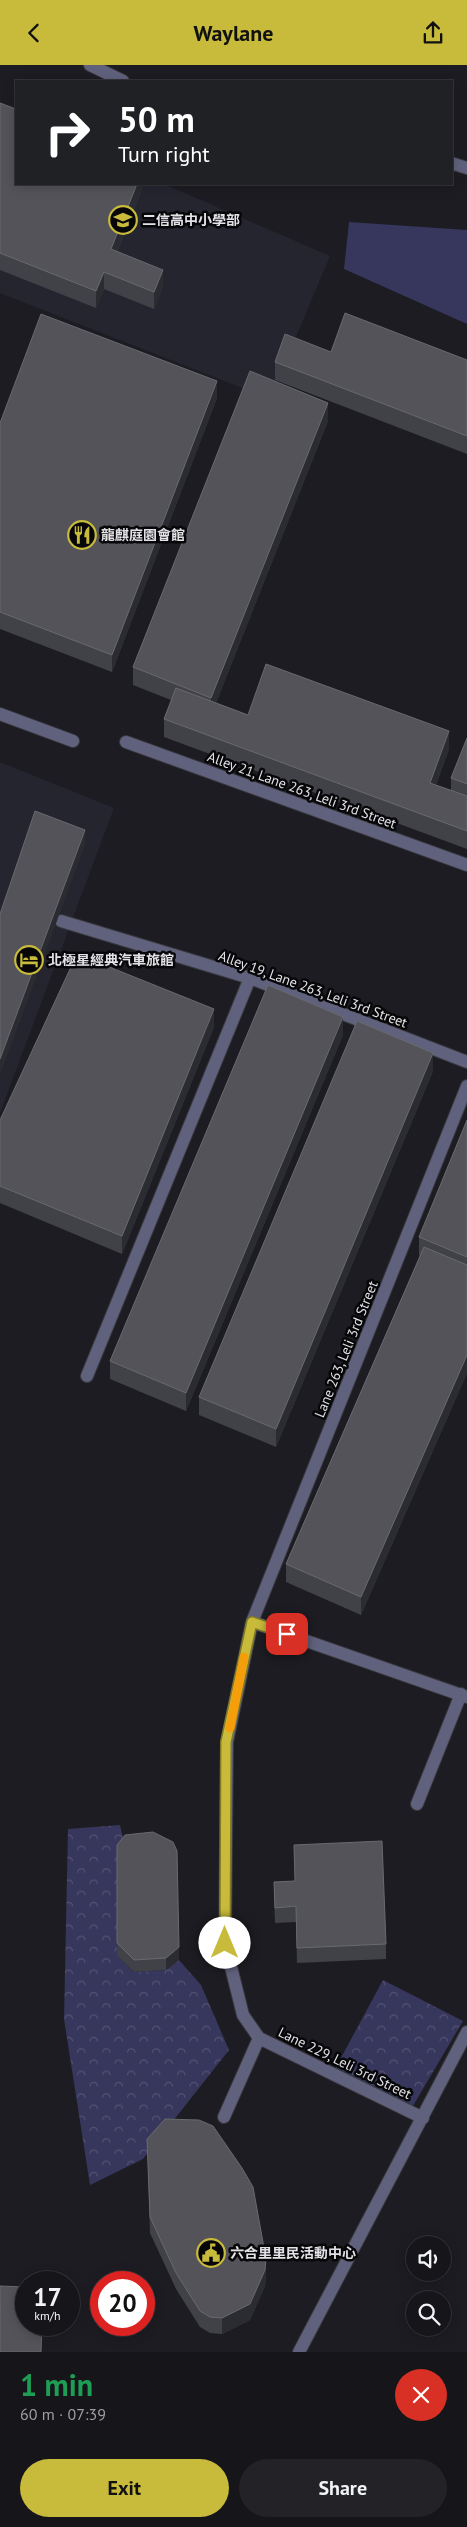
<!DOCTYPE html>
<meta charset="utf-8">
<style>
body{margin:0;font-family:"PT Sans","Noto Sans TC",sans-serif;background:#222227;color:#f1f3f6;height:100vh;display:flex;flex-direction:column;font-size:19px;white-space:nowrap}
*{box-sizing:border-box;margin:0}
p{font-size:16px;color:#9d9fa2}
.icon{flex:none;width:28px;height:28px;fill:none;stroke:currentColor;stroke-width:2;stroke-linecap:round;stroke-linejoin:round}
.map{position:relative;height:2287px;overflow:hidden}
.drawer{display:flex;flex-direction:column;background:#15151a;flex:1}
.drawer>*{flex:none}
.guide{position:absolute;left:15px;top:15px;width:438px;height:105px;border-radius:0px;box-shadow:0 2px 12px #0003,0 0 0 1px #343439;background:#202124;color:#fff;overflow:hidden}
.controls{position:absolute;left:406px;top:2171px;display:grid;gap:10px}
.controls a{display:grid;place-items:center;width:45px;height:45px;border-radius:50%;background:#15151a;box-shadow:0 2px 12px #0003,0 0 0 1px #343439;font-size:25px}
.speed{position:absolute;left:15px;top:2206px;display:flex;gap:10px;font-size:25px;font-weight:700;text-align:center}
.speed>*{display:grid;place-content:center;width:65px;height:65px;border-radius:50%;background:#15151a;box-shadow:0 2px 12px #0003,0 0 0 1px #343439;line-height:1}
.speed small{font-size:12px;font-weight:400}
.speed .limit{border:8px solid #d22;background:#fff;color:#111}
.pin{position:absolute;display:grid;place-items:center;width:42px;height:42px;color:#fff;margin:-21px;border-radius:10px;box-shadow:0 2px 8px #0006}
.me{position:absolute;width:55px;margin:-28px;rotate:0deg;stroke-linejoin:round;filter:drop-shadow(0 0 4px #0008)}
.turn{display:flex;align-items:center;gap:18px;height:105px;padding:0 20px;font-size:22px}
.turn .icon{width:65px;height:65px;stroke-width:2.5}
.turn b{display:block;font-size:35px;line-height:42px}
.round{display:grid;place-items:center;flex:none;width:52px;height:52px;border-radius:26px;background:#222227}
.headline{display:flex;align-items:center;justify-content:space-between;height:85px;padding:0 20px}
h1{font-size:30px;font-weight:700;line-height:38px;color:#1e9e55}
.button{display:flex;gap:10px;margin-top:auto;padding:10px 20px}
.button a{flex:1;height:58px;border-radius:30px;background:#c8bb3b;color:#111;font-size:20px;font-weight:700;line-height:58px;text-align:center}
.button a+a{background:#222227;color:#f1f3f6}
header{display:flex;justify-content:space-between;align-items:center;height:65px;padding:0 20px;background:#c8bb3b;color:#111;font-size:22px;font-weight:700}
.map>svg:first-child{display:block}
.built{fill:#252530}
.grass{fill:#37365c}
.park{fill:url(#park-crowns)}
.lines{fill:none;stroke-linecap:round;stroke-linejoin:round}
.minor-casing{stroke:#38383e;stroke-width:14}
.minor{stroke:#60617c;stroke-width:12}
.wall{fill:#414248}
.shaded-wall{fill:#2b2c32}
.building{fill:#535359;stroke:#696a6f}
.route-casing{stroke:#827a26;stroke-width:12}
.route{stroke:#c8bb3b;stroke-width:9}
.slow{stroke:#f59e0b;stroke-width:9}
.labels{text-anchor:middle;stroke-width:5;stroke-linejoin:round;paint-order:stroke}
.poi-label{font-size:14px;font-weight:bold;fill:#e3e3e7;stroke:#070709;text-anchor:start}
.street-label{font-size:14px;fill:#e3e3e7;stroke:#070709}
</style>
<header><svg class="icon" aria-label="back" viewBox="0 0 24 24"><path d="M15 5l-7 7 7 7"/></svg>Waylane<svg class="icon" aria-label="share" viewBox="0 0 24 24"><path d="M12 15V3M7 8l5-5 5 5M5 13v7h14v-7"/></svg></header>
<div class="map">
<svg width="467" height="2287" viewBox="0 0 467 2287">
<defs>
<pattern id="park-crowns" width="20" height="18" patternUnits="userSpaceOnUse" patternTransform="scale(1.25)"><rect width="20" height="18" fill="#37365c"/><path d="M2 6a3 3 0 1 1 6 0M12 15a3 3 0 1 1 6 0" fill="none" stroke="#545373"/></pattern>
</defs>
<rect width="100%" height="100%" fill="#1c1c22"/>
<path class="built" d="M0,47L16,119H164L330,191L270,334L0,228Z
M0,697L114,743L0,1048Z"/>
<path class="grass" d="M349,157L467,165V259L344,204Z"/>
<path class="park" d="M120,1760L125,1782L117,1891L134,1907L166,1905L179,1895L201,1920L229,1985L143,2094L90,2120L64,1954L68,1764Z
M383,1915L463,1956L407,2051L329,2015Z"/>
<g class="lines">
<defs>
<path id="minor" d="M90,0L123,16
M451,98L467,103
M0,649L73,676
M126,677L467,800
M61,856L250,913L467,997
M87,1311L250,913
M252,1557L467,1632
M417,1739L461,1629
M224,2052L259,1973
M423,2053L259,1973L243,1950L225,1878L227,1677L252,1557L467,1021
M299,2287L467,1967"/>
</defs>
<use href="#minor" class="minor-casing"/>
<use href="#minor" class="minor"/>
</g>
<path class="wall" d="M0,38L144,119L117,187L163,222L154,244L104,224L96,243L0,205Z
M331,287L467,295V389L275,315V297Z
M217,333L112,607L0,564V358Z
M328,356L216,638L248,650L449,684L436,720L451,725V713L467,673V784L164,672V654L171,635L133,620V602Z
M214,962L122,1189L0,1138V1055Z
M343,970L186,1346L110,1314V1296Z
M433,1006L276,1382L199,1350V1332Z
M467,1055V1308L361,1550L286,1517V1499L420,1191L419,1190V1172Z
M117,1780L179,1895L166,1905L134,1907L117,1891Z
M294,1780L386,1879V1894L297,1898L296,1857L275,1858L274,1833V1817L295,1816Z
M147,2074L266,2209L265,2221L250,2255L222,2269L210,2268L200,2262L176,2224L150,2168Z"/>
<path class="shaded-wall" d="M137,119H144L111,201V184Z
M163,205V222L154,244V227Z
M104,207V224L96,243V226Z
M217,316V333L112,607V590Z
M328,338V356L211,651V633Z
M449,666V684L430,736V718Z
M85,765V780L0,1010V994Z
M214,944V962L122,1189V1171Z
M343,952V970L186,1346V1328Z
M433,988V1006L276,1382V1364Z
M467,1290V1308L361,1550V1532Z
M179,1882V1895L166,1905V1893Z
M266,2194V2209L265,2221L250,2255L222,2269V2253Z"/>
<path class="building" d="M0,38L16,44V119H137L111,184L163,205L154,227L104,207L96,226L0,188Z
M345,248L467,295V371L275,297L285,269L331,287Z
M41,249L217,316L112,590L0,547V358Z
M250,306L328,338L211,633L133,602Z
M266,599L449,666L430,718L467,731V766L164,654L176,623L248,650Z
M467,673V719L451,713Z
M35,746L85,765L0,994V849Z
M77,889L214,944L122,1171L0,1121V1055Z
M268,920L343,952L186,1328L110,1296Z
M357,956L433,988L276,1364L199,1332Z
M467,1055V1192L419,1172Z
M424,1182L467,1200V1290L361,1532L286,1499Z
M153,1767L173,1777L177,1786L179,1882L166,1893L134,1895L117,1878V1780L125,1770Z
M382,1776L386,1879L297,1883L296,1841L275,1843L274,1817L295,1816L294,1780Z
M165,2054L199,2055L213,2061L242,2103L253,2122L266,2194L265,2205L250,2239L222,2253L210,2252L200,2246L176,2208L150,2152L147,2074Z
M0,2221L26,2222V2260H42L41,2287H0Z"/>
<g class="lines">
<defs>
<path id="route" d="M225,1878L226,1677L252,1557L287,1569"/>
</defs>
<use href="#route" class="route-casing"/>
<use href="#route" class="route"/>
<path class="slow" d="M230,1663L244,1592"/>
</g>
<defs>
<symbol id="school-ring" viewBox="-11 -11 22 22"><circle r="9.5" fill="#070709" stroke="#c8bb3b" stroke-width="1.5"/><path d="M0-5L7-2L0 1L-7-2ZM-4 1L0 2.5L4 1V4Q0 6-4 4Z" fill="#c8bb3b"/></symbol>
<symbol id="restaurant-ring" viewBox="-11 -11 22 22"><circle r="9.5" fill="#070709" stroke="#c8bb3b" stroke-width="1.5"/><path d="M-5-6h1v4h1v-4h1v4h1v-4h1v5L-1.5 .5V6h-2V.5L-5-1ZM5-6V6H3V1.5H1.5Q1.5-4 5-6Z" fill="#c8bb3b"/></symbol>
<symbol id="hotel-ring" viewBox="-11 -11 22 22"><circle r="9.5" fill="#070709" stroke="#c8bb3b" stroke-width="1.5"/><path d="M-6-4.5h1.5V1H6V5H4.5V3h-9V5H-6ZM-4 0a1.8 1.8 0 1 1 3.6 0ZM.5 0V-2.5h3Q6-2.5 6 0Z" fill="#c8bb3b"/></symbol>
<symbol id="civic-ring" viewBox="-11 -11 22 22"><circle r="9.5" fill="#070709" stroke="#c8bb3b" stroke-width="1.5"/><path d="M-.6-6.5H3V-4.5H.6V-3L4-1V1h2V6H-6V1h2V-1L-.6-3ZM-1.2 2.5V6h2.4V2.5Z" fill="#c8bb3b"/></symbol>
</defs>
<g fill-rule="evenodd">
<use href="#school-ring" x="107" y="139" width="32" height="32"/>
<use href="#restaurant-ring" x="66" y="454" width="32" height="32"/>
<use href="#hotel-ring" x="13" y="879" width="32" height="32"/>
<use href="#civic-ring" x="195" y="2172" width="32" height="32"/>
</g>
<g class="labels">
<g class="poi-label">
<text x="142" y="160">二信高中小學部</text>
<text x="101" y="475">龍麒庭園會館</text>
<text x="48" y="900">北極星經典汽車旅館</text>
<text x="230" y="2193">六合里里民活動中心</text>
</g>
<g class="street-label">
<text transform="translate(302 725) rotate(20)" y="5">Alley 21, Lane 263, Leli 3rd Street</text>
<text transform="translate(313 924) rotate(20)" y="5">Alley 19, Lane 263, Leli 3rd Street</text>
<text transform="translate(346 1284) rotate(-68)" y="5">Lane 263, Leli 3rd Street</text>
<text transform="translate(345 1998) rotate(26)" y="5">Lane 229, Leli 3rd Street</text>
</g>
</g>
</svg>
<div class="controls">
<a><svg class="icon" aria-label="sound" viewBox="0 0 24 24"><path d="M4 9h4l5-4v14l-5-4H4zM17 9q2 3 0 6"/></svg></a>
<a><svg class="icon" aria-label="search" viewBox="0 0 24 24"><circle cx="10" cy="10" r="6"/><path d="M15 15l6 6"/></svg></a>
</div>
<div class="speed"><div>17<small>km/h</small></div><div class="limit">20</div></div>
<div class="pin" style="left:287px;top:1569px;background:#d93025"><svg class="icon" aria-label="arrive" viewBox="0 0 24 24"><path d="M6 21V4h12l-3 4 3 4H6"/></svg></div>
<svg class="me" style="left:225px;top:1878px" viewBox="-20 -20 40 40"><circle r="19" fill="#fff"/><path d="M0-13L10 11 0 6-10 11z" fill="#c8bb3b"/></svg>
<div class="guide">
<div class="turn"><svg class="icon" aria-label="right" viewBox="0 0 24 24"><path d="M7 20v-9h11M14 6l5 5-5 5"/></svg><div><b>50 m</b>Turn right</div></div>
</div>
</div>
<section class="drawer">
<div class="headline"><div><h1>1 min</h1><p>60 m · 07:39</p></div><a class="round" style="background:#d93025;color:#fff"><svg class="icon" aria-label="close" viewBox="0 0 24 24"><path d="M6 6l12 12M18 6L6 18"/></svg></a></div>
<div class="button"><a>Exit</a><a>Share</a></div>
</section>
